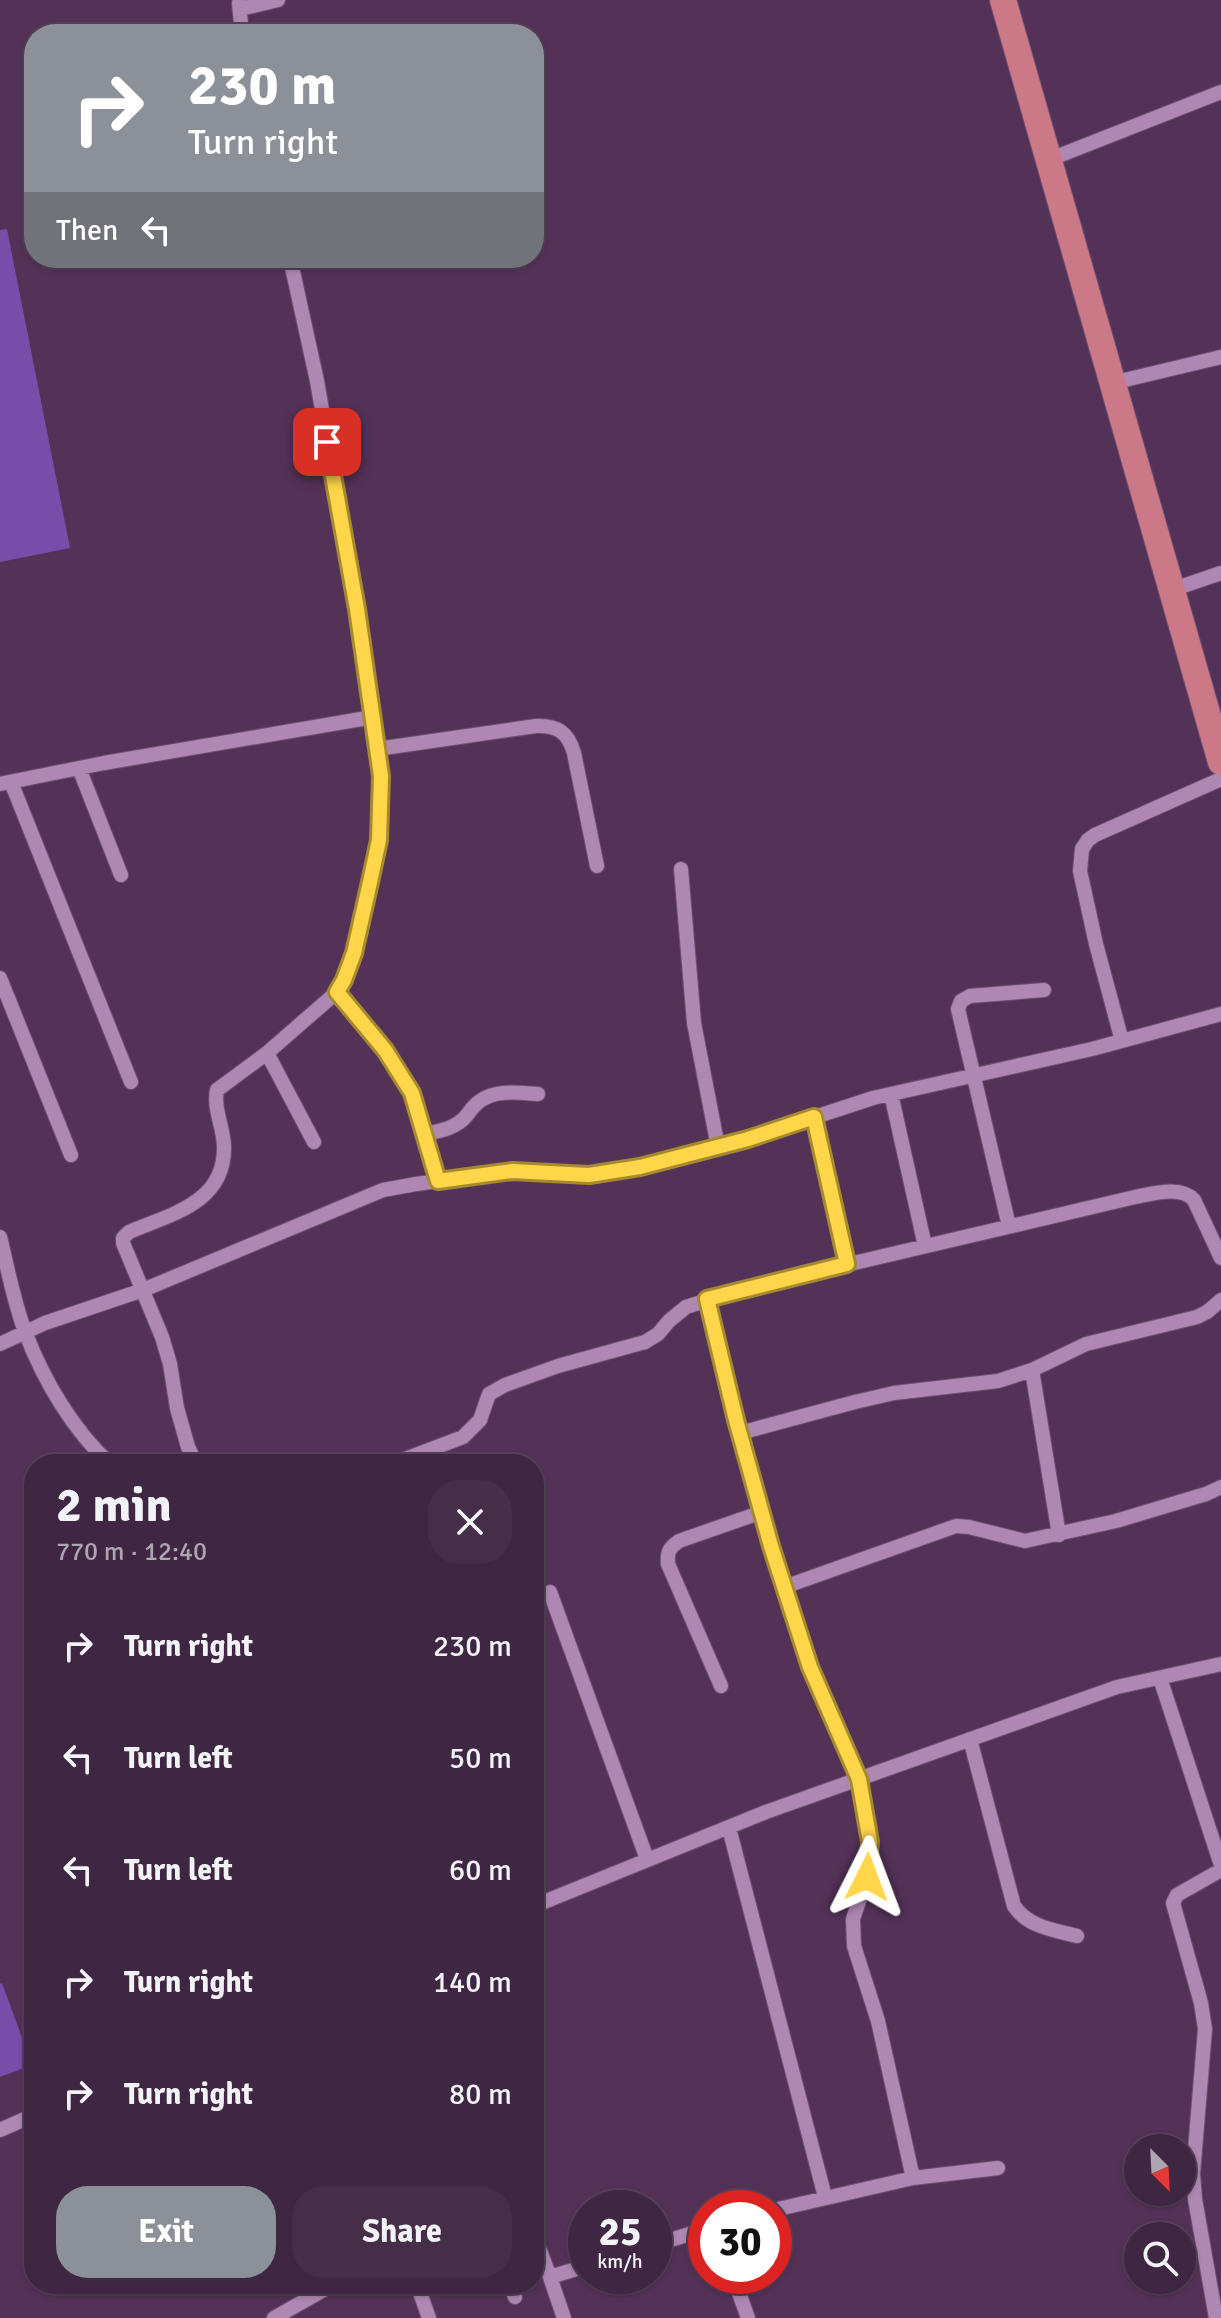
<!DOCTYPE html>
<meta charset="utf-8">
<style>
body{margin:0;font-family:Signika,sans-serif;background:#462e49;color:#f1f3f6;height:100vh;display:flex;flex-direction:column;font-size:30px;white-space:nowrap}
*{box-sizing:border-box;margin:0}
p{font-size:26px;color:#ada5b2}
.icon{flex:none;width:44px;height:44px;fill:none;stroke:currentColor;stroke-width:2;stroke-linecap:round;stroke-linejoin:round}
.map{position:relative;flex:1;overflow:hidden}
.drawer{position:absolute;left:24px;top:1454px;width:520px;height:840px;display:flex;flex-direction:column;background:#3f2642;border-radius:32px;box-shadow:0 2px 6px #0004,0 0 0 2px #58435b}
.drawer>*{flex:none}
.banner{position:absolute;left:24px;top:24px;width:520px;height:244px;border-radius:32px;box-shadow:0 2px 6px #0004,0 0 0 2px #58435b;background:#8c9099;color:#fff;overflow:hidden}
.needle{width:52px;rotate:156deg}
.tools{position:absolute;left:1124px;top:2134px;display:grid;gap:16px}
.tools a{display:grid;place-items:center;width:72px;height:72px;border-radius:50%;background:#3f2642;box-shadow:0 2px 6px #0004,0 0 0 2px #58435b;font-size:40px}
.speed{position:absolute;left:568px;top:2190px;display:flex;gap:16px;font-size:40px;font-weight:700;text-align:center}
.speed>*{display:grid;place-content:center;width:104px;height:104px;border-radius:50%;background:#3f2642;box-shadow:0 2px 6px #0004,0 0 0 2px #58435b;line-height:1}
.speed small{font-size:20px;font-weight:400}
.speed .limit{border:12px solid #d22;background:#fff;color:#111}
.pin{position:absolute;display:grid;place-items:center;width:68px;height:68px;color:#fff;margin:-34px;border-radius:16px;box-shadow:0 4px 12px #0006}
.me{position:absolute;width:88px;margin:-44px;rotate:3deg;stroke-linejoin:round;filter:drop-shadow(0 0 6px #0008)}
.turn{display:flex;align-items:center;gap:28px;height:168px;padding:0 32px;font-size:36px}
.turn .icon{width:104px;height:104px;stroke-width:2.5}
.turn b{display:block;font-size:56px;line-height:68px}
.then{display:flex;align-items:center;height:76px;padding:0 32px;background:#0003;gap:16px;font-size:30px}
.round{display:grid;place-items:center;flex:none;width:84px;height:84px;border-radius:32px;background:#462e49}
.summary{display:flex;align-items:center;justify-content:space-between;height:136px;padding:0 32px}
h1{font-size:48px;font-weight:700;line-height:60px}
.primary-button{display:flex;gap:16px;margin-top:auto;padding:16px 32px}
.primary-button a{flex:1;height:92px;border-radius:32px;background:#8c9099;color:#fff;font-size:32px;font-weight:700;line-height:92px;text-align:center}
.primary-button a+a{background:#462e49;color:#f1f3f6}
ul{padding:0;list-style:none}
li{display:flex;align-items:center;gap:24px;height:112px;padding:0 32px}
li div{flex:1}
li b{display:block;font-size:30px}
li em{font-style:normal}
.map>svg:first-child{display:block}
.building{fill:#784ca9}
.lines{fill:none;stroke-linecap:round;stroke-linejoin:round}
.minor-casing{stroke:#6d5071;stroke-width:16}
.major-casing{stroke:#6d5071;stroke-width:28}
.minor{stroke:#ae87b2;stroke-width:14}
.major{stroke:#cb7887;stroke-width:26}
.route-casing{stroke:#a68a30;stroke-width:20}
.route{stroke:#ffd54a;stroke-width:14}
</style>
<div class="map">
<svg width="1221" height="2318" viewBox="0 0 1221 2318">
<rect width="100%" height="100%" fill="#543258"/>
<path class="building" d="M7,229L70,548L0,562V230Z
M2,1983L32,2065L0,2077V1984Z"/>
<g class="lines">
<defs>
<path id="minor" d="M239,3L242,34
M240,9L278,0
M1048,160L1221,92
M1112,383L1221,357
M1171,590L1221,573
M377,749L536,726C557,725 568,732 574,753L597,866
M79,768L121,875
M11,782L131,1082
M0,784L104,763L373,717
M681,869L694,1023L718,1147
M0,978L71,1155
M337,992L385,1050L412,1093L438,1181
M1122,1041L1096,944L1080,871L1082,849L1088,840L1095,835L1221,779
M267,1053L314,1142
M891,1094L925,1246
M814,1117L847,1264
M425,1134C440,1131 457,1128 467,1115C471,1110 474,1105 480,1101C496,1089 519,1093 538,1094
M1009,1226L958,1009L961,1001L970,996L1044,990
M0,1237C8,1269 14,1304 26,1334C44,1381 73,1430 110,1464
M707,1299L736,1420L771,1546L810,1667L859,1779L870,1842L867,1877L853,1919L854,1946L878,2021L913,2178
M0,1344L45,1323L143,1290L383,1190L416,1184L512,1171L589,1175L640,1167L748,1139L873,1098L1092,1049L1221,1014
M1032,1370L1059,1535
M740,1433L855,1402L894,1393L998,1381L1032,1370L1086,1344L1197,1317L1207,1312L1221,1300
M196,1464L188,1447L177,1408L170,1364L162,1337L123,1243V1238L129,1232C171,1214 225,1203 224,1147C224,1128 213,1109 217,1090L267,1053L337,992L344,980L354,953L379,840L381,776L357,609L317,381L290,258
M392,1464L463,1437L480,1420L489,1394L505,1385L558,1366L645,1342L658,1334L669,1321L686,1307L739,1290L1135,1197C1153,1194 1180,1185 1194,1200L1221,1258
M784,1587L956,1526L969,1527L1025,1541L1116,1521L1206,1494L1221,1487
M550,1592L647,1859
M1160,1678L1221,1865
M721,1686L668,1564C667,1552 669,1548 679,1541L762,1512
M970,1739L1014,1906C1028,1927 1054,1930 1077,1936
M729,1828L825,2197
M534,1906L766,1812L1117,1687L1221,1664
M0,2130L34,2115
M774,2210L913,2178L998,2168
M534,2235L550,2277L586,2266
M654,2245L706,2229
M733,2276L748,2318
M550,2277L564,2318
M417,2284L429,2318
M509,2284L515,2297
M274,2318L334,2284
M1216,2318L1195,2199L1193,2174L1205,2029L1201,2003L1173,1903L1177,1895L1221,1870"/>
<path id="major" d="M1003,0L1221,762"/>
</defs>
<use href="#minor" class="minor-casing"/>
<use href="#major" class="major-casing"/>
<use href="#minor" class="minor"/>
<use href="#major" class="major"/>
</g>
<g class="lines">
<defs>
<path id="route" d="M327,442L357,609L381,776L379,840L370,882L354,953L344,980L337,992L385,1050L412,1093L438,1181L512,1171L589,1175L640,1167L748,1139L814,1117L847,1264L707,1299L736,1420L771,1546L810,1667L859,1779L870,1842L867,1877"/>
</defs>
<use href="#route" class="route-casing"/>
<use href="#route" class="route"/>
</g>
</svg>
<div class="tools">
<a><svg class="needle" viewBox="-14 -14 28 28"><path d="M0-13l5 13h-10z" fill="#e53935"/><path d="M0 13l5-13h-10z" fill="#ada5b2"/></svg></a>
<a><svg class="icon" aria-label="search" viewBox="0 0 24 24"><circle cx="10" cy="10" r="6"/><path d="M15 15l6 6"/></svg></a>
</div>
<div class="speed"><div>25<small>km/h</small></div><div class="limit">30</div></div>
<div class="pin" style="left:327px;top:442px;background:#d93025"><svg class="icon" aria-label="arrive" viewBox="0 0 24 24"><path d="M6 21V4h12l-3 4 3 4H6"/></svg></div>
<svg class="me" style="left:867px;top:1877px" viewBox="-20 -20 40 40"><path d="M0-17L14 15 0 8-14 15z" fill="#ffd54a" stroke="#fff" stroke-width="4"/></svg>
<div class="banner">
<div class="turn"><svg class="icon" aria-label="right" viewBox="0 0 24 24"><path d="M7 20v-9h11M14 6l5 5-5 5"/></svg><div><b>230 m</b>Turn right</div></div>
<div class="then">Then<svg class="icon" aria-label="left" viewBox="0 0 24 24"><path d="M17 20v-9H6M10 6l-5 5 5 5"/></svg></div>
</div>
<section class="drawer">
<div class="summary"><div><h1>2 min</h1><p>770 m · 12:40</p></div><a class="round"><svg class="icon" aria-label="close" viewBox="0 0 24 24"><path d="M6 6l12 12M18 6L6 18"/></svg></a></div>
<ul>
<li><svg class="icon" aria-label="right" viewBox="0 0 24 24"><path d="M7 20v-9h11M14 6l5 5-5 5"/></svg><div><b>Turn right</b></div><em>230 m</em></li>
<li><svg class="icon" aria-label="left" viewBox="0 0 24 24"><path d="M17 20v-9H6M10 6l-5 5 5 5"/></svg><div><b>Turn left</b></div><em>50 m</em></li>
<li><svg class="icon" aria-label="left" viewBox="0 0 24 24"><path d="M17 20v-9H6M10 6l-5 5 5 5"/></svg><div><b>Turn left</b></div><em>60 m</em></li>
<li><svg class="icon" aria-label="right" viewBox="0 0 24 24"><path d="M7 20v-9h11M14 6l5 5-5 5"/></svg><div><b>Turn right</b></div><em>140 m</em></li>
<li><svg class="icon" aria-label="right" viewBox="0 0 24 24"><path d="M7 20v-9h11M14 6l5 5-5 5"/></svg><div><b>Turn right</b></div><em>80 m</em></li>
</ul>
<div class="primary-button"><a>Exit</a><a>Share</a></div>
</section>
</div>
